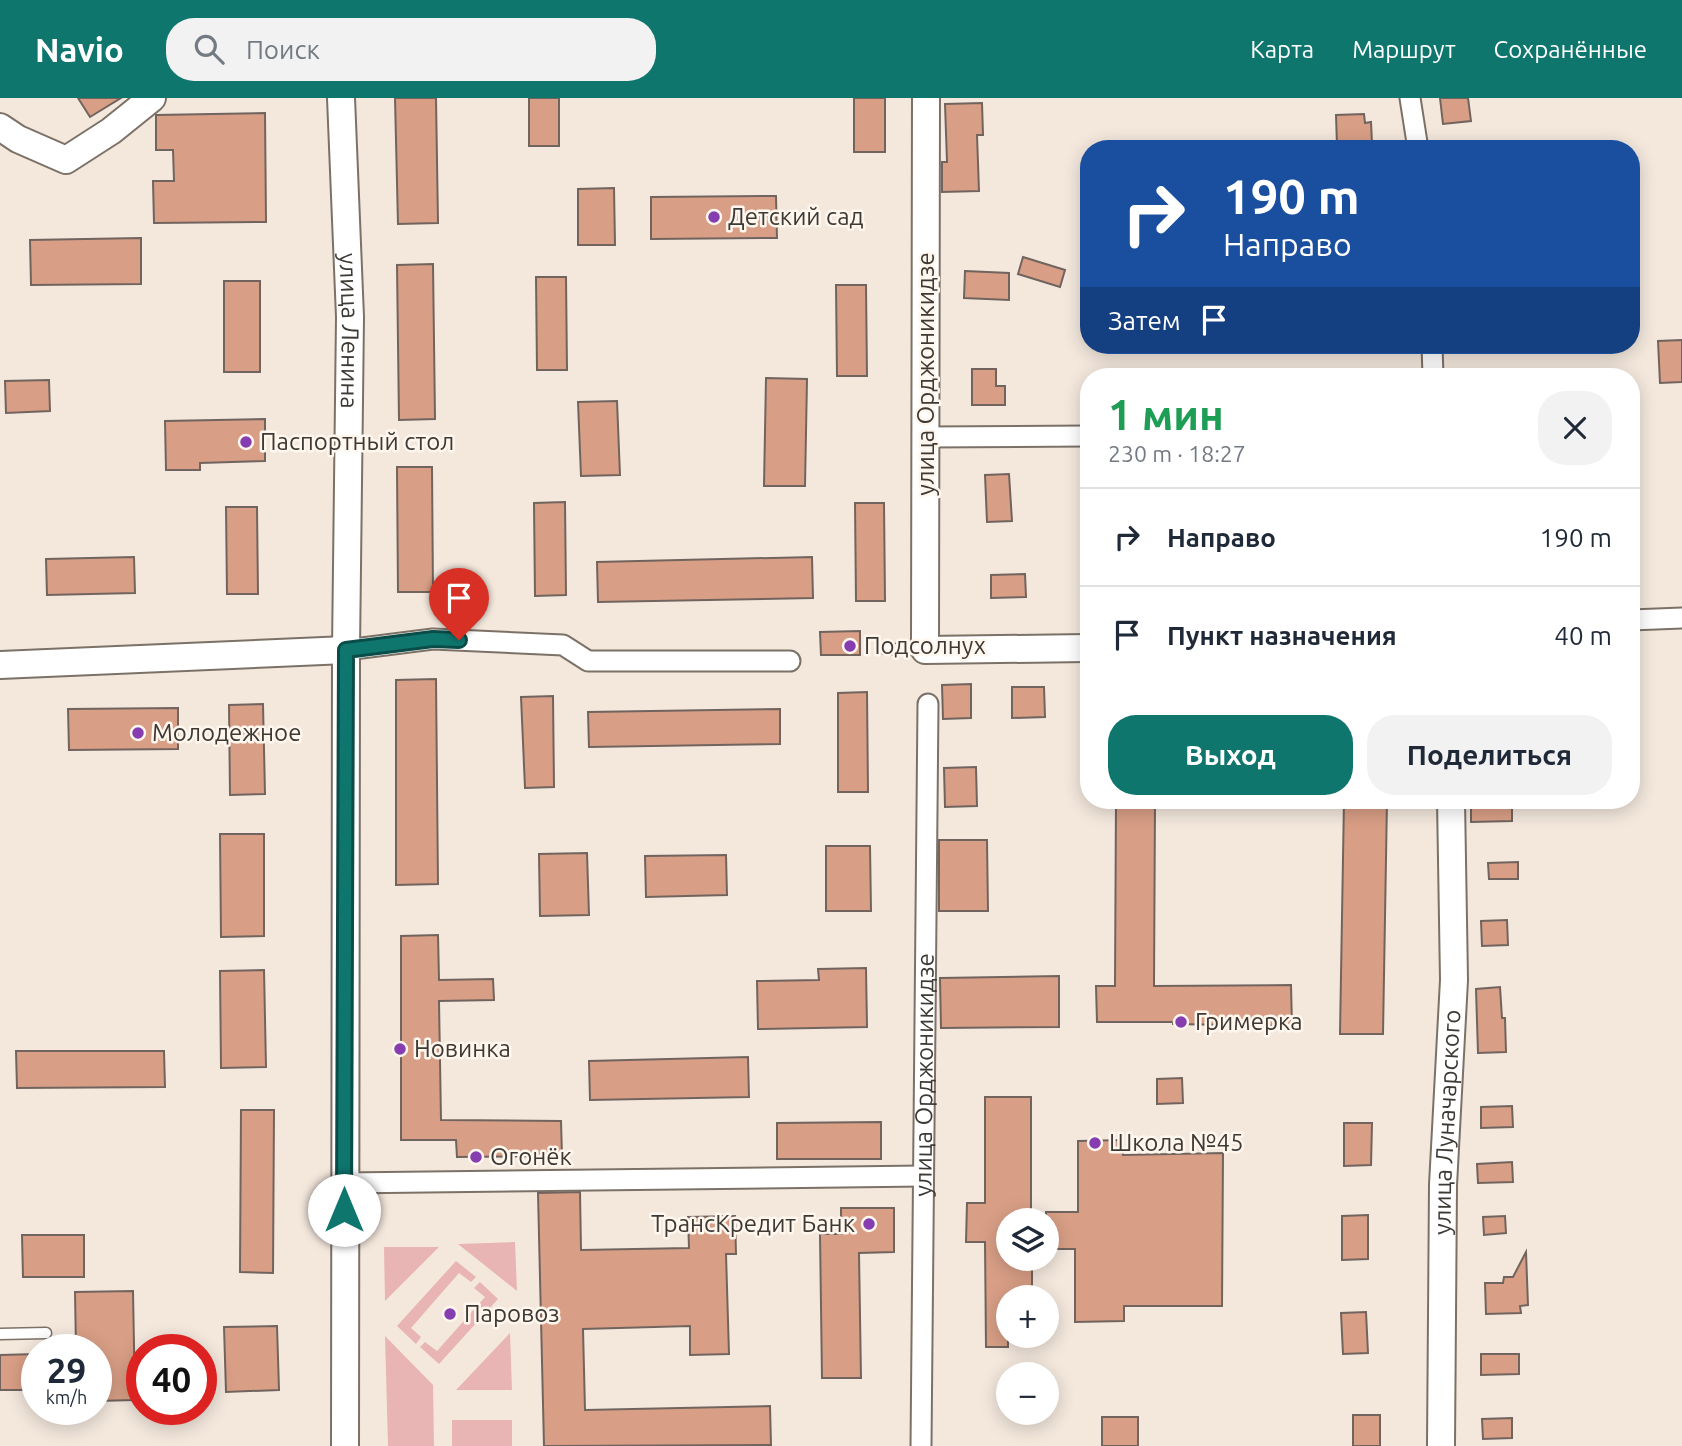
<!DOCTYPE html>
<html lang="ru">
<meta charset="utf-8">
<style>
body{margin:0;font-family:Ubuntu,sans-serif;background:#f2f2f3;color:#1f2937;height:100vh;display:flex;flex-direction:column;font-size:26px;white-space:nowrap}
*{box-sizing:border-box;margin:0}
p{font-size:23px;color:#747a83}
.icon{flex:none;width:38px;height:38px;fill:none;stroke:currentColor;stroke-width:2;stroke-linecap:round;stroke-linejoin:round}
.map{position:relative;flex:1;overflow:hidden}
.sheet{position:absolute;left:1080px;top:270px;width:560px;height:441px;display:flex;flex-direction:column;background:#fff;border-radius:28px;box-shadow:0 4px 18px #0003}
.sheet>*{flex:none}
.banner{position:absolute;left:1080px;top:42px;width:560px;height:214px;border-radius:28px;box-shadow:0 4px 18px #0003;background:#1a4fa0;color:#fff;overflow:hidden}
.fabs{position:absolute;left:996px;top:1110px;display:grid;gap:14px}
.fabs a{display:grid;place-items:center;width:63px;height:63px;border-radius:50%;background:#fff;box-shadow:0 4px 18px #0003;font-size:35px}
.speed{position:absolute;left:21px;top:1236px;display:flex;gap:14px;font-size:35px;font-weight:700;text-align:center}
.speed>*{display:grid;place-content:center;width:91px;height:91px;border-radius:50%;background:#fff;box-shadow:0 4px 18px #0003;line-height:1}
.speed small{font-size:18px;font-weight:400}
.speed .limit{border:10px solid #d22;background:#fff;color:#111}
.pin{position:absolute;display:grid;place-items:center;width:60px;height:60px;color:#fff;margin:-72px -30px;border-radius:50% 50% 50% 0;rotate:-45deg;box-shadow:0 0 7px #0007}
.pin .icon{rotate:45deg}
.me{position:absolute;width:77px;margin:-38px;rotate:0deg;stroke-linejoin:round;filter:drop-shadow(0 0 5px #0008)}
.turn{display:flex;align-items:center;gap:24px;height:147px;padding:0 28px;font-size:32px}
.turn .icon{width:91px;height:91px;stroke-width:2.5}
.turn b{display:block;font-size:49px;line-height:60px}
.then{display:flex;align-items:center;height:66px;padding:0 28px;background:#0003;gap:14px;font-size:26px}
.round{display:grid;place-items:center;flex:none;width:74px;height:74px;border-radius:28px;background:#f2f2f3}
.head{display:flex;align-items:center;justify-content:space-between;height:119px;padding:0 28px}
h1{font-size:42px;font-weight:600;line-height:52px;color:#1e9e55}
.cta{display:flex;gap:14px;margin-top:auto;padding:14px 28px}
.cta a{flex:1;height:80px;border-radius:28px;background:#0f766e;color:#fff;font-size:28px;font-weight:600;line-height:80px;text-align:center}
.cta a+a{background:#f2f2f3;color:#1f2937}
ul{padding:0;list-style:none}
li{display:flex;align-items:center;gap:21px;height:98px;padding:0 28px;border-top:2px solid #e0e1e3}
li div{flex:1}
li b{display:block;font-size:26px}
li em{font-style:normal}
header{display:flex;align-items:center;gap:42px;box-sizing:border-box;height:98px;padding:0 35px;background:#0f766e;color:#fff}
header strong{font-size:33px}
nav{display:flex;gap:38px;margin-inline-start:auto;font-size:24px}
.search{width:490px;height:63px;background:#f2f2f3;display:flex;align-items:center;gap:18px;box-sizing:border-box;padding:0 24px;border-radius:28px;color:#747a83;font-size:26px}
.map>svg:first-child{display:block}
.green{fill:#e8b5b4}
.building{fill:#d99f86;stroke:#71645e;stroke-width:2}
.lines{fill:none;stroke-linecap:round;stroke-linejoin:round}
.lane-casing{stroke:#7b7167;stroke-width:13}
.street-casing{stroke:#7b7167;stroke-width:23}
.secondary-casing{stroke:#7b7167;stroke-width:30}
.lane{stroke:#fff;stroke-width:10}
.street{stroke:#fff;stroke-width:19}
.secondary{stroke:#fff;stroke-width:26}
.route-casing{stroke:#0a4d48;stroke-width:18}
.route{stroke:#0f766e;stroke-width:12}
.poi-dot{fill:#863db0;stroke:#fff6ed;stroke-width:2.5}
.labels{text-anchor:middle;stroke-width:5;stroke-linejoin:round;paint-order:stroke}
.poi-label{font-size:24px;fill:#3d3934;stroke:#fff6ed;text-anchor:start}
.street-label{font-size:24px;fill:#3d3934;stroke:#fff6ed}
</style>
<header>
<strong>Navio</strong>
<div class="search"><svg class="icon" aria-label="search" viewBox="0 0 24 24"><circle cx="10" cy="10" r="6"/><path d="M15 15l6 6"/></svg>Поиск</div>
<nav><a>Карта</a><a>Маршрут</a><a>Сохранённые</a></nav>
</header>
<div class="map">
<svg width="1682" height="1348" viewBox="0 0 1682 1348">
<rect width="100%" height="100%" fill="#f4e8dd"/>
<path class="green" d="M515,1144L517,1193L458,1146Z
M384,1149H439L385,1203Z
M456,1163L476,1179L471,1184L459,1175L411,1230L421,1239L416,1246L397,1228Z
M480,1184L498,1201L439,1266L420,1249L425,1244L437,1253L485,1199L474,1190Z
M510,1235L512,1292H456Z
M385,1238L433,1287L434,1348H388Z
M452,1322H512V1348H452Z"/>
<path class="building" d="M78,0H121L90,19Z
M395,0H436L438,125L398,126Z
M529,0H559V48H529Z
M854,0H885V54H854Z
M1440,0H1468L1471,23L1443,26Z
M982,5L983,37H977L979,93L942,94V64H947L945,6Z
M265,15L266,124L154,125L153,83H174L173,52H156V17Z
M1364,16L1365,25L1371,24L1372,45L1337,48L1336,17Z
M614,90L615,147H578V91Z
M776,98L777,140L651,141V99Z
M141,140V186L31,187L30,142Z
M1023,159L1065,172L1060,189L1018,176Z
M433,166L435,321L399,322L397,167Z
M965,173L1009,175V202L964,200Z
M536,179H566L567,272H537Z
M224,183H260V274H224Z
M836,187H866L867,278H837Z
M1682,242V284L1660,285L1658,243Z
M972,271H996V288H1005V307H972Z
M766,280L807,281L805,388H764Z
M49,282L50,313L6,315L5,283Z
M617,303L620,377L581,378L578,304Z
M265,321V363L200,365V372H166L165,323Z
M397,369H432L433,494H398Z
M1009,376L1012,423L987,424L985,377Z
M565,404L566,497L535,498L534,405Z
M855,405H884L885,503H856Z
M226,409H257L258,496H227Z
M134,459L135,495L47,497L46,461Z
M812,459L813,500L598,504L597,464Z
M1025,476L1026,499L991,500V477Z
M860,533V557H821L820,534Z
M436,581L438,786L396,787V582Z
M971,586V620L943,621L942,587Z
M1012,589H1044L1045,619L1012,620Z
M867,594L868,694H838V595Z
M553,598L554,689L525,690L521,599Z
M263,606L265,696L230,697L229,607Z
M178,610V651L69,652L68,611Z
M780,611V646L589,649L588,614Z
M976,669L977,708L945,709L944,670Z
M1116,702H1155L1154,888L1291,887L1292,928L1173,926V924H1097L1096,888H1115Z
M1344,702H1387L1383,936H1340Z
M1471,702H1512V723L1471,724Z
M220,736H264V838L221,839Z
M939,742H987L988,813H939Z
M826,748H870L871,813H826Z
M587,755L589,817L540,818L539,756Z
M726,757L727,797L646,799L645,758Z
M1518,764V781H1489L1488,765Z
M1507,822L1508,847L1482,848L1481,823Z
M438,837L439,882L493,881L494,902L439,903L441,1022L561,1023L562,1058L457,1059L456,1042H401V838Z
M866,870L867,929L758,931L757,883L819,882L818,871Z
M264,872L266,969L221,970L220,873Z
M1059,878V929L941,930L940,880Z
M1500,889L1502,920H1505L1506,954L1478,955L1476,891Z
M16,953H164L165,989L17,990Z
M748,959L749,999L590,1002L589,963Z
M1182,980L1183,1005L1157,1006V981Z
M985,999H1031V1122H1008V1160H1032V1199H1008V1249H986L985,1144H966L967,1105H985Z
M1512,1008L1513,1029L1481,1030V1009Z
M241,1012H274L273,1175L240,1174Z
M881,1024V1061H777V1025Z
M1344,1025H1372L1371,1067L1344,1068Z
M1123,1042V1057L1223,1055L1222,1208H1124V1223L1075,1224V1151H1046V1114H1078V1043Z
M1512,1064L1513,1084L1478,1085L1477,1066Z
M580,1094L581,1152L689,1150L688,1119L735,1118L736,1156H726L729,1256L690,1257V1228L583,1231L585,1312L770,1308L771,1347L544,1348L538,1095Z
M841,1110H894V1154L859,1155L861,1280H822L820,1136H841Z
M1368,1117V1161L1342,1162V1118Z
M1505,1118L1506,1135L1484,1137L1483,1119Z
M22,1137H84V1179H23Z
M1526,1154L1528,1207L1520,1208L1521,1215L1486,1216L1485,1185H1503L1504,1179H1513Z
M133,1193L135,1302L96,1303V1251H76L75,1194Z
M1366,1214L1368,1255L1343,1256L1341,1215Z
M277,1228L279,1292L226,1294L224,1229Z
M37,1256V1292H0V1257Z
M1481,1256H1519V1276L1481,1277Z
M1353,1317H1380V1348H1353Z
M1102,1319H1138V1348H1102Z
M1512,1320V1340L1483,1341L1482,1321Z"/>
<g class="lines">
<defs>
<path id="lane" d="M885,551L925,552
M0,1236L46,1235"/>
<g id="street">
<path d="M1410,0L1418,51"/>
<path d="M1432,247L1433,278"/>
<path d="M926,339L1088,338"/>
<path d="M1631,522L1682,520"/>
<path d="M346,552L433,541L563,547L588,563H790"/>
<path d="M344,1085L923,1078"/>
<path id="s1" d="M921,1348L928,606"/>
</g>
<g id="secondary">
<path id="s2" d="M341,0L350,219L346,552L345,1348"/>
<path d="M926,0L925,552L1088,550"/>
<path d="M0,29L18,41L66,62L111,33L152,0"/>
<path d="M0,567L346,552"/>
<path id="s3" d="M1441,1348L1443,1087L1454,882L1451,702"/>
</g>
</defs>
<use href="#lane" class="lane-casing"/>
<use href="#street" class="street-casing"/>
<use href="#secondary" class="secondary-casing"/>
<use href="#lane" class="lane"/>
<use href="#street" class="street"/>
<use href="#secondary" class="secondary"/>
</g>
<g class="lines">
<defs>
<path id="route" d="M344,1112L346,552L433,541L459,542"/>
</defs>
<use href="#route" class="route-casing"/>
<use href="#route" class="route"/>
</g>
<g class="poi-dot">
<circle cx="714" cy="119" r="7"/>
<circle cx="246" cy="344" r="7"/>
<circle cx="850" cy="548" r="7"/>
<circle cx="138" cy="635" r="7"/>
<circle cx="1181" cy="924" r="7"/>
<circle cx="400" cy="951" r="7"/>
<circle cx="1095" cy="1045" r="7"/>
<circle cx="476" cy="1059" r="7"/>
<circle cx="869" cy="1126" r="7"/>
<circle cx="450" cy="1216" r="7"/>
</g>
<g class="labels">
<g class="poi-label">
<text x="728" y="127">Детский сад</text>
<text x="260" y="352">Паспортный стол</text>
<text x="864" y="556">Подсолнух</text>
<text x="152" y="643">Молодежное</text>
<text x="1195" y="932">Гримерка</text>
<text x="414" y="959">Новинка</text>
<text x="1109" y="1053">Школа №45</text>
<text x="490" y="1067">Огонёк</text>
<text x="855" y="1134" text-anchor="end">ТрансКредит Банк</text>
<text x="464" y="1224">Паровоз</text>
</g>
<g class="street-label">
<text dy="8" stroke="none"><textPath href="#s2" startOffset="233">улица Ленина</textPath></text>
<text transform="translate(926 276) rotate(-90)" y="8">улица Орджоникидзе</text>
<text dy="8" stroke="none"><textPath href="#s1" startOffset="371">улица Орджоникидзе</textPath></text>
<text dy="8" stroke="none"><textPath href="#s3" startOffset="324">улица Луначарского</textPath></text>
</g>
</g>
</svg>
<div class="fabs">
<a><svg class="icon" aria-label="layers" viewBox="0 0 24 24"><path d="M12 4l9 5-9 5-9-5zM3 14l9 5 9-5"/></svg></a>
<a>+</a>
<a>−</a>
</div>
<div class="speed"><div>29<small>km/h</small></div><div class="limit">40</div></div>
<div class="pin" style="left:459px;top:542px;background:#d93025"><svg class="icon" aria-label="arrive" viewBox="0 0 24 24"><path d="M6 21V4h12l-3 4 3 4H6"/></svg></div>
<svg class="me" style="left:344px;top:1112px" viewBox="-20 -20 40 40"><circle r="19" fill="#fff"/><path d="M0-13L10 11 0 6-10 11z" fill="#0f766e"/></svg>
<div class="banner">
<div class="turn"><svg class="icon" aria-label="right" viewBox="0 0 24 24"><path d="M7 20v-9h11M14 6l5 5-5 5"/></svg><div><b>190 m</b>Направо</div></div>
<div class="then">Затем<svg class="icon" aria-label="arrive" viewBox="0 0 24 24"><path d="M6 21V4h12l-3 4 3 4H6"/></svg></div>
</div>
<section class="sheet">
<div class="head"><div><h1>1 мин</h1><p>230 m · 18:27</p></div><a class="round"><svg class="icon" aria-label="close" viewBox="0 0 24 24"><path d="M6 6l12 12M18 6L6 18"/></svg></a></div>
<ul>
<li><svg class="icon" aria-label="right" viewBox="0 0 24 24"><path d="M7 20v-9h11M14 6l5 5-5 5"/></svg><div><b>Направо</b></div><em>190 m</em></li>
<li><svg class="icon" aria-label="arrive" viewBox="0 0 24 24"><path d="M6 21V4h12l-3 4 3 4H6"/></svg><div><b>Пункт назначения</b></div><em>40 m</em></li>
</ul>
<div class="cta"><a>Выход</a><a>Поделиться</a></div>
</section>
</div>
